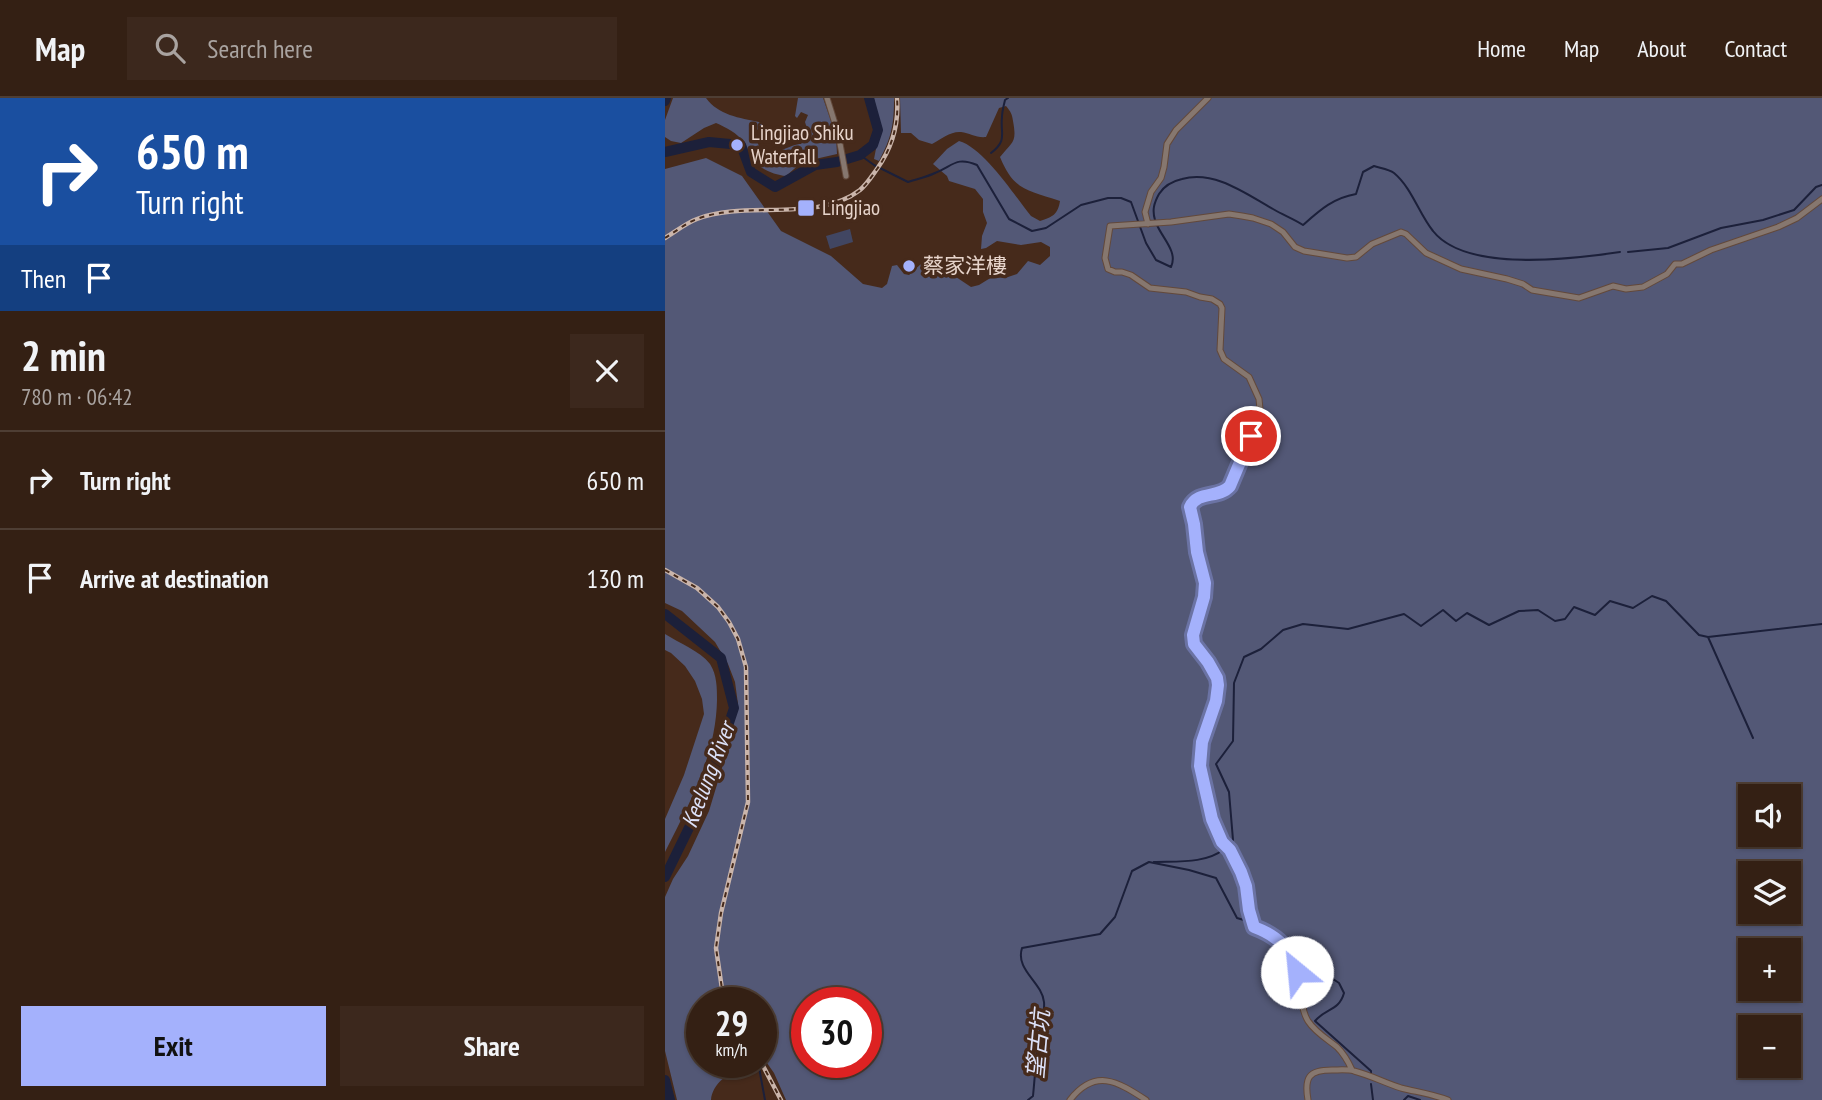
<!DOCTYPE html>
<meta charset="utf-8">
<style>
body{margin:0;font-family:"PT Sans Narrow","Noto Sans TC",sans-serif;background:#3c281d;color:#f1f3f6;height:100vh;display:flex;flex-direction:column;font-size:26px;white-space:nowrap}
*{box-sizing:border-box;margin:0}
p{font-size:23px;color:#a9a3a0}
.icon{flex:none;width:38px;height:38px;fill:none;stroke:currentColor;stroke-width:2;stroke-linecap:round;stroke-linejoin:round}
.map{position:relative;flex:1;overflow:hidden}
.side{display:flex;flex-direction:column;background:#342014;width:665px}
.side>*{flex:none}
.hud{background:#1a4fa0;color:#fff;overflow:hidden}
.buttons{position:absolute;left:1073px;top:686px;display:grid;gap:14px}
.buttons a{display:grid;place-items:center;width:63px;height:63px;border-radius:0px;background:#342014;box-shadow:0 2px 5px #0004,0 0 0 2px #4e3e34;font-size:35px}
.speed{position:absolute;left:21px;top:889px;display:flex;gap:14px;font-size:35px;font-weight:700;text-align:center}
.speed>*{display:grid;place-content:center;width:91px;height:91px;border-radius:50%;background:#342014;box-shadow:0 2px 5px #0004,0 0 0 2px #4e3e34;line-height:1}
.speed small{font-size:18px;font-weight:400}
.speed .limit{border:10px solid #d22;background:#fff;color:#111}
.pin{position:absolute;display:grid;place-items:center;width:60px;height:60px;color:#fff;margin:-30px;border:4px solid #fff;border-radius:50%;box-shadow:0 2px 7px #0007}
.me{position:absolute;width:77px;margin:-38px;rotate:332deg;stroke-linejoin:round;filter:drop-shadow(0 0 5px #0008)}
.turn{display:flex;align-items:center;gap:24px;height:147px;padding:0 21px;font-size:32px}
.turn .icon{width:91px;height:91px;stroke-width:2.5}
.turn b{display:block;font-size:49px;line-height:60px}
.then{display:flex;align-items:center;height:66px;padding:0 21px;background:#0003;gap:14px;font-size:26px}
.round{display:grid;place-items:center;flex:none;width:74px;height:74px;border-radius:0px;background:#3c281d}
.summary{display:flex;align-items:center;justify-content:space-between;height:119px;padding:0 21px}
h1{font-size:42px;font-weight:600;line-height:52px}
.button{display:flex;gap:14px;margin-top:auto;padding:14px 21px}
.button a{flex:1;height:80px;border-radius:0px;background:#a4b1fc;color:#111;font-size:28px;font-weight:600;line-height:80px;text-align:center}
.button a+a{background:#3c281d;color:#f1f3f6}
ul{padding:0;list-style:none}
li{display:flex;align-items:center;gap:21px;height:98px;padding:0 21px;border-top:2px solid #4e3e34}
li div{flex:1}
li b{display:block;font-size:26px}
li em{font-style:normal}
header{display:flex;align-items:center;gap:42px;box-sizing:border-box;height:98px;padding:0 35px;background:#342014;border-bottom:2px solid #4e3e34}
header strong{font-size:33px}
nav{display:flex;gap:38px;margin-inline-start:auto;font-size:24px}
.search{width:490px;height:63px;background:#3c281d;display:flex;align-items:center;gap:18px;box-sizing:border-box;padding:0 24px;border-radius:0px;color:#a9a3a0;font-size:26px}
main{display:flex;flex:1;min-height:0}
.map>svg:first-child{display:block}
.green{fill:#414662}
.forest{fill:#535876;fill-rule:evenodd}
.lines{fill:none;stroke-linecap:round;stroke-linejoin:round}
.stream{stroke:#1c203a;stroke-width:2}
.river{stroke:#1c203a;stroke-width:10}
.minor-casing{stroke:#63493b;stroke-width:7}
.minor{stroke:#86776f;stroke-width:5}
.rail-casing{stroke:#cab5ab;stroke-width:4.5}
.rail{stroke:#462a1b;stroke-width:2;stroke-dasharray:5;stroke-linecap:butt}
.route-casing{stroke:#6b73a4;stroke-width:18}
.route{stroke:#a4b1fc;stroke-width:12}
.poi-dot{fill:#a4b1fc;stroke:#462a1b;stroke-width:2.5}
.labels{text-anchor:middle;stroke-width:7;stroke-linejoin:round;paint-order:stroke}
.poi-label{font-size:21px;fill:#e7d4cb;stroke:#462a1b;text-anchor:start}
.water-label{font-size:23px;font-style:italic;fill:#dde2f9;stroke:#462a1b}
</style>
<header>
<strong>Map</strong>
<div class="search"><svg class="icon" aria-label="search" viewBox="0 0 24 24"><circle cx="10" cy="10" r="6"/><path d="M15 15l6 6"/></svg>Search here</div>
<nav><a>Home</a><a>Map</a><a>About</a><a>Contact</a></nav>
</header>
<main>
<section class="side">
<div class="hud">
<div class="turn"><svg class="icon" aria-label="right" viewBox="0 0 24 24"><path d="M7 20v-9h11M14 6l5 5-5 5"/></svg><div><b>650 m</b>Turn right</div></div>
<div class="then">Then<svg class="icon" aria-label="arrive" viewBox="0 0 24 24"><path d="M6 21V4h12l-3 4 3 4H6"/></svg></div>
</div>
<div class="summary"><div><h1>2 min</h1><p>780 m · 06:42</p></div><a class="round"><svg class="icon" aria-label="close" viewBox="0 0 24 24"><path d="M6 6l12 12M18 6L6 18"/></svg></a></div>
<ul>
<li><svg class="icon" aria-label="right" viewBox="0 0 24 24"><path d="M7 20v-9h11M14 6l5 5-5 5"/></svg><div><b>Turn right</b></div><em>650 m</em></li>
<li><svg class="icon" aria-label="arrive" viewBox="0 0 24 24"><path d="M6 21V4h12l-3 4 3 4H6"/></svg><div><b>Arrive at destination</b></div><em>130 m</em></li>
</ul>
<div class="button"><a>Exit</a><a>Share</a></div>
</section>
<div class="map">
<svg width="1157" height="1002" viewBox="0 0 1157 1002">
<rect width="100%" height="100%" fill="#462a1b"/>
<path class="green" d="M185,131L188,144L165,151L161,138Z"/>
<path class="forest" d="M8,0H41C53,17 75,20 94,24L97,26L89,36L96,53L90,57L94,63C104,59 126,46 136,46L144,37L140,24L143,17L136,14L132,20L130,18L133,0H158L171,37L172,56L137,64L121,78C107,77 89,68 83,55C81,52 81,48 79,45C73,35 60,29 51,25L39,30L16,45L6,43L0,39V22Z
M209,0H229V3C229,27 226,41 214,63L209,61L215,30Z
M235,0H1157V1002H121L109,975L102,965C94,966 85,966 78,969C64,974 47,986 46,1002H12L0,953V799L8,781L23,758L44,713L63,650L73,606L70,584L63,566L50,544L17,513L0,505V71L41,60L77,78L116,133L166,158L198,186L217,190L222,186L227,168L232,167L239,176L244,177L257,165L265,174L279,171L306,189L314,187L327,179L340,180L352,176L363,163L375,167L385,158V149L376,144L356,147L332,143L321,150L316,151L317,138L322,125L318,114V101L310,91L284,83L282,78L268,66L282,51L294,43C319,50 349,97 366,118L375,123C388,119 393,116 395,103C362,92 349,93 335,59C348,43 352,45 348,23C347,16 346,14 341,8L334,10L321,39C311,40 305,35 296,34C286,33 276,41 267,46L254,42L246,35H236ZM1085,698H1124V737H1085ZM1085,775H1124V814H1085ZM1085,852H1124V891H1085ZM37,905H96V964H37ZM142,905H201V964H142ZM1085,929H1124V968H1085Z
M0,536C14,545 35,553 45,566C52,577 52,590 52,602C51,658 24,706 0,754V721L19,677L39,616L37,601L30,583L20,568L6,555L0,552Z"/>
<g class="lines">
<path class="stream" d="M326,55C343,42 335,36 337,19C337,13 339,7 340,2L343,0
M195,57L209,67L243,84C252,81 262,79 270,75C288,68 291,58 312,67L344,121L367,133L381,130L416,107L443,100H456L466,104L481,145L491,162L506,169C513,154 498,141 492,127
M490,122C487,112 489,105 494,96C499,88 508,83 517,81C550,72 581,96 608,111C618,117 629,121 638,127C655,112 668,100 691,96L698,74L709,68C715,70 724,71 729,75C747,90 754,116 768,133C801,175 908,161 955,154
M963,154L1003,150L1056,130L1098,122L1129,112L1151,89L1157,87
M1043,539L1088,640
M566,744L568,742L564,694L551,666L568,643L569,585L579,559L596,551L618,532L638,526L683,531L739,516L756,528L778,512L791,523L802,515L824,527L854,513L873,512L890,523L900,521L909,509L930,517L945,503L968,510L987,498L1001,503L1034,537L1043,539L1157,526
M489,764C511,763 541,766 559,751
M591,826L603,830L623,843L640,863L659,875
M668,881L674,885L679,895C674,913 661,910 650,923L706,973V975
M93,964L100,1002
M706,986L708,1002
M363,1002L368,998C370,978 371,958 374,937C376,927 380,914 379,904C377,884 350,872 357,850L435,836L450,819L467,773L484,764L524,772L551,780L572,820L582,823
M739,1002L743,998L755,1002"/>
<path class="river" d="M0,3L1,0
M0,54L44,44L76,47L86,74L110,89L150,67L172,64L195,57L208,47L213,32L204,0
M0,516L56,560L69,610L40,697L0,779
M0,982L5,1002"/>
<defs>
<path id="minor" d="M162,0L173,35L181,78
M483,126L480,114L486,94L496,80L499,69L502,46L511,32L543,0
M687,972C683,963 679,956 672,949C662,941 650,934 643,923C638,915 637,906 635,897C631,862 625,842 589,829C584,812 584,794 577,777C574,769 570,760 566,753C563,749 558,746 556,741C549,728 547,714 543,700C540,690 537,679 535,669C531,642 550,617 552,591C555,566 532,561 529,545C525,530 536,513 539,498C542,481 535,468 532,451C530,437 530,423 525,409C533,392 554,401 565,389L594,320L595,311L594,301L584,279L559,261L555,252L557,210L555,206L547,201L535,199L521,194L485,190L466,177L457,174H450L443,171L440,160L445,128L506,124L564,116L577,118L588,120L606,126L618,134L630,149L639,153L682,160L691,159L707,146L736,134L741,136L761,155L796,171L842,181L858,186L867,192L914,200L948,188L961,191L978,189L1002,176L1010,166H1017L1046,152L1113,129L1132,120L1157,101
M405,1002C430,970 452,983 481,1002
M643,1002C639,979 644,972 667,972C674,972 683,971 689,973C705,977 720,985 736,990C752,994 767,996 783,1002"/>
</defs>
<use href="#minor" class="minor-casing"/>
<use href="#minor" class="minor"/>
<defs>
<path id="rail" d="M0,140C10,134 21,125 32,121C81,102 153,125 195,92C202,86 207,78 212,71C227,50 234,26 232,0
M0,472L32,490L53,509L64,524L73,541L81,569L83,704L56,815L51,850L57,891L63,905
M96,964L116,1002"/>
</defs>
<use href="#rail" class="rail-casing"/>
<use href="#rail" class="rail"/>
</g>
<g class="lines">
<defs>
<path id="route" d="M586,338L565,388C554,401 533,392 525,409L529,426L532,454L540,485L539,499L528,537L529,546L543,564L552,580L553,587L551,603L537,644L535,668L547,721L557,744L565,752L576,774L581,788L584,812L589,829C613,838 625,850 632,874"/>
</defs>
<use href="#route" class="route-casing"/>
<use href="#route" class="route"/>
</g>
<g class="poi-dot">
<circle cx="72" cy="47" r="7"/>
<rect x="132" y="101" width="18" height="18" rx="3.5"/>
<circle cx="244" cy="168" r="7"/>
</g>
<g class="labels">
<g class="poi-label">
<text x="86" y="42">Lingjiao Shiku<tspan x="86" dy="24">Waterfall</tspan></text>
<text x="157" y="117">Lingjiao</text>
<text x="258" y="175">蔡家洋樓</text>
</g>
<g class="water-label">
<text transform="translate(43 677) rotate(-69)" y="8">Keelung River</text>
<text transform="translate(373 946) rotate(-85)" y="8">望古坑</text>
</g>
</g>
</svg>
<div class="buttons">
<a><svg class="icon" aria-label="sound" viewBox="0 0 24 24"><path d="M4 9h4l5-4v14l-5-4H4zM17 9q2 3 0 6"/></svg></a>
<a><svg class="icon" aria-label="layers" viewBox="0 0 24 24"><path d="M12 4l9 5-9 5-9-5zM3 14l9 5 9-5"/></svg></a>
<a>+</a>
<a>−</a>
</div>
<div class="speed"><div>29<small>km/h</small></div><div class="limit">30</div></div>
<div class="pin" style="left:586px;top:338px;background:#d93025"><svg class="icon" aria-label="arrive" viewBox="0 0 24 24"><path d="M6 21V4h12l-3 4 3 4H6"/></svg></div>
<svg class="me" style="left:632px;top:874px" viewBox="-20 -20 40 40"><circle r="19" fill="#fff"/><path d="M0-13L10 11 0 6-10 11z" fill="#a4b1fc"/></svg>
</div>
</main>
